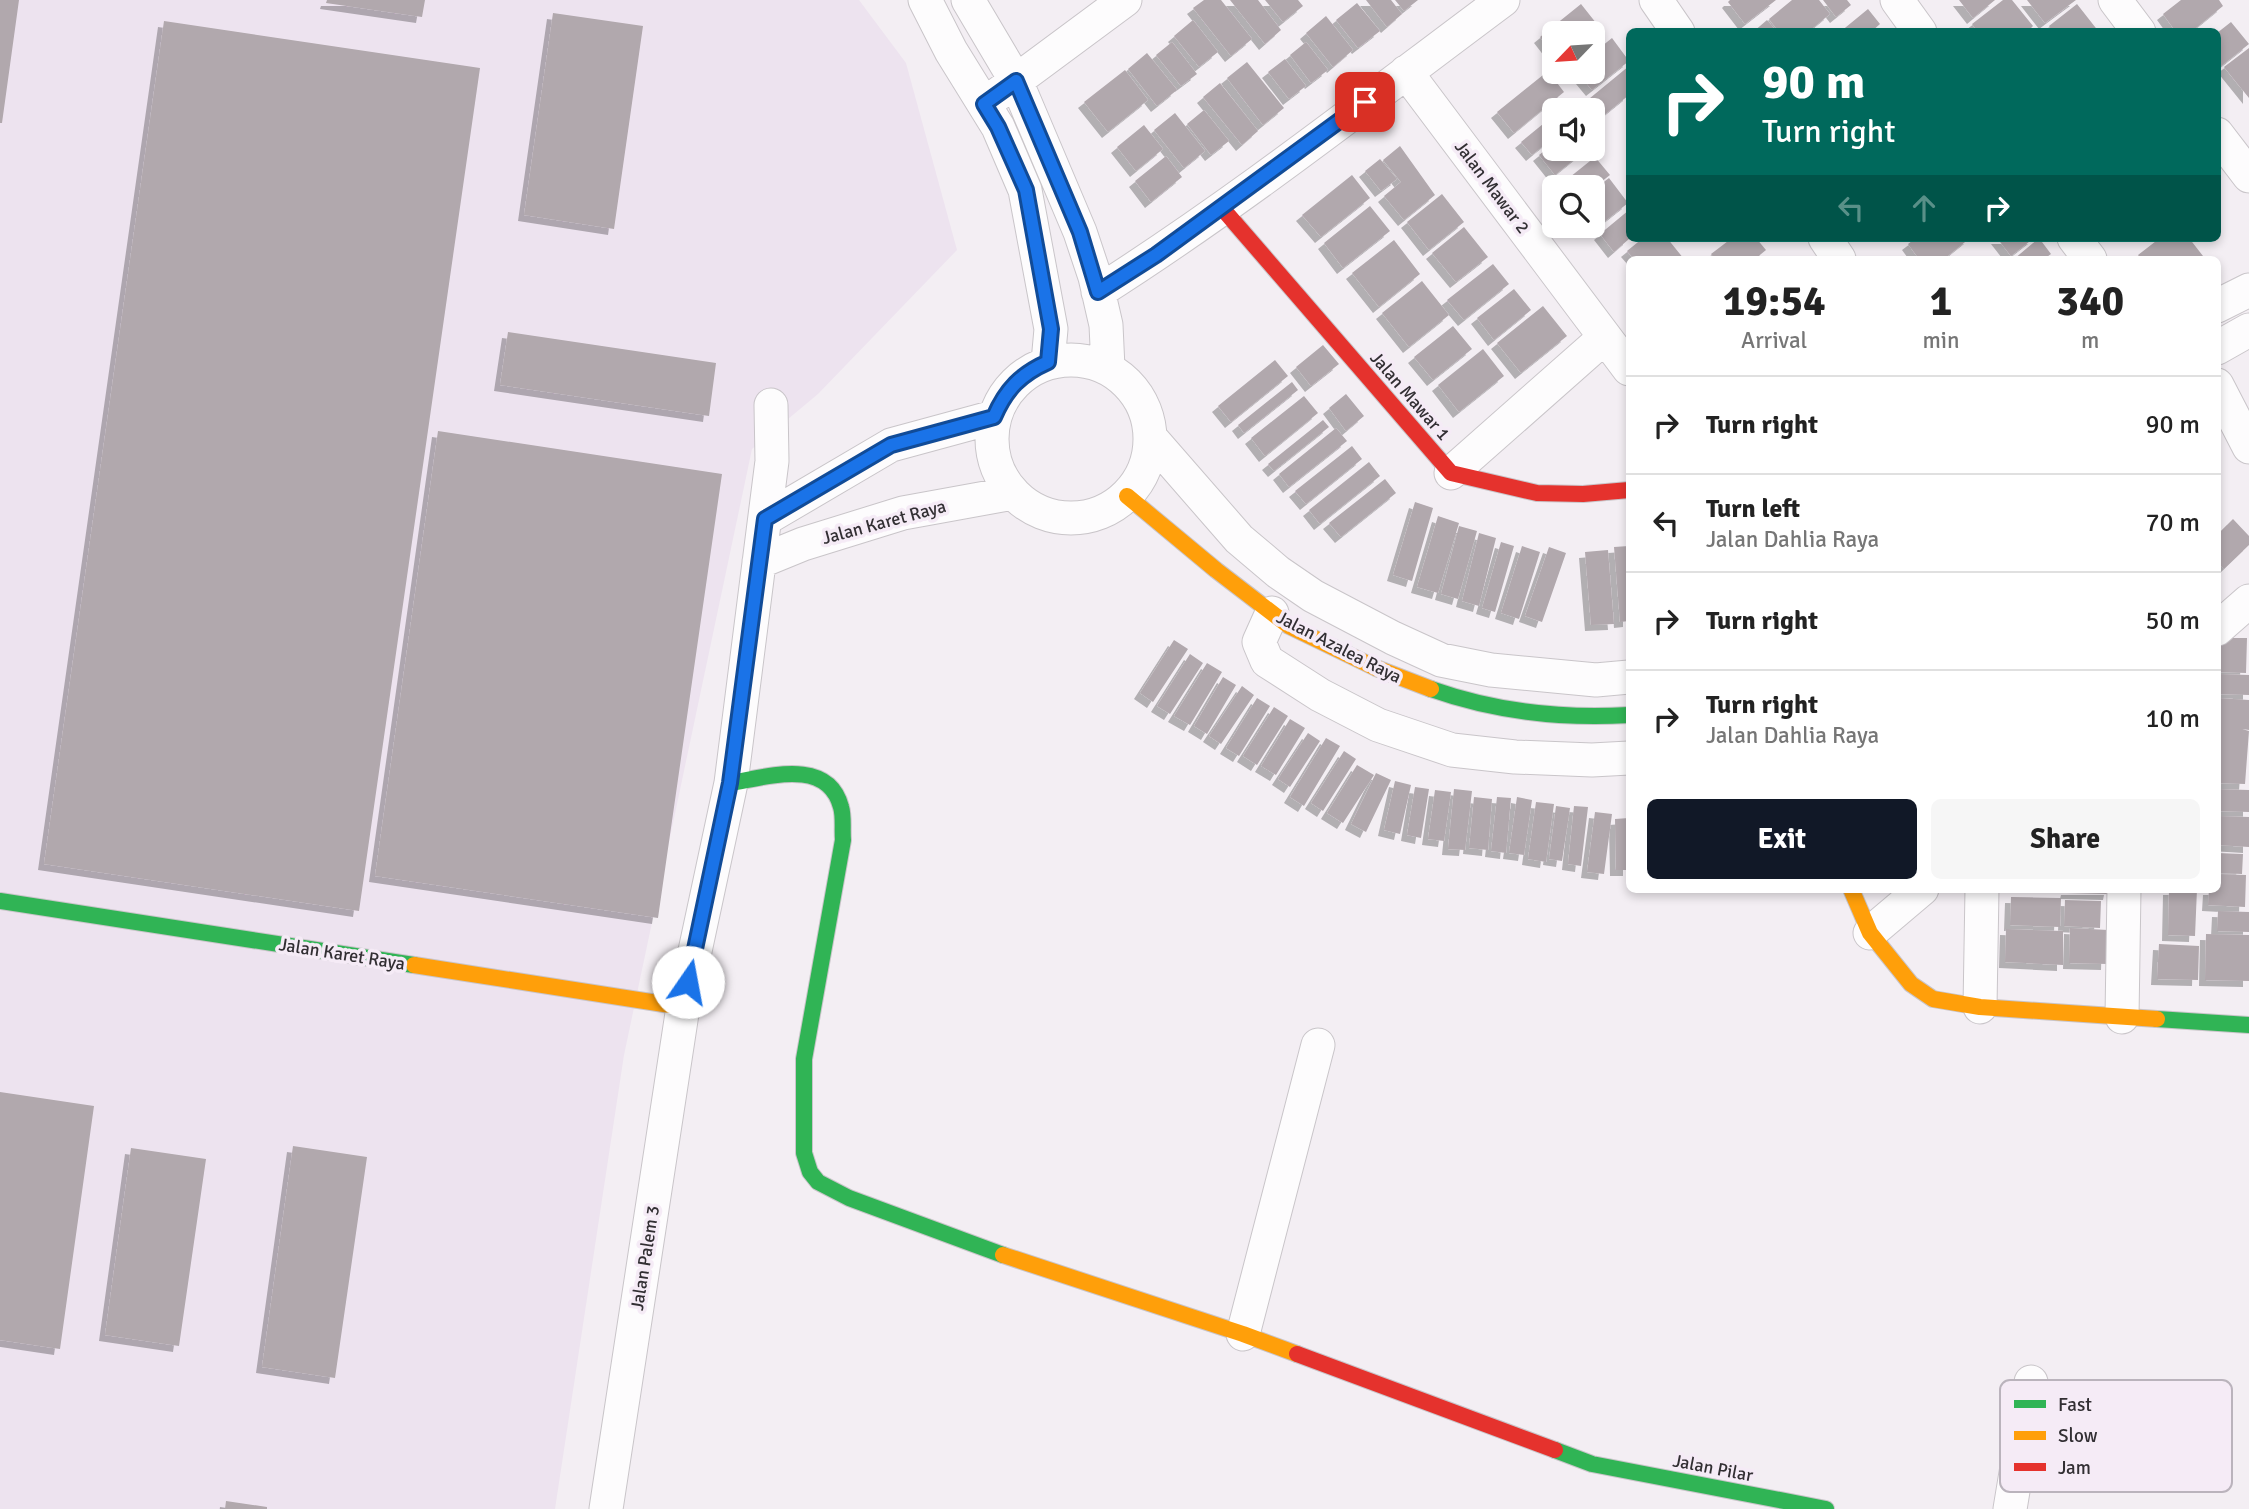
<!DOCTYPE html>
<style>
body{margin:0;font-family:Signika,sans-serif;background:#f6f6f6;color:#222;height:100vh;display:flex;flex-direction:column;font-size:26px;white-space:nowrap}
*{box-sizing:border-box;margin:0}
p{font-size:23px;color:#767676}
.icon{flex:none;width:38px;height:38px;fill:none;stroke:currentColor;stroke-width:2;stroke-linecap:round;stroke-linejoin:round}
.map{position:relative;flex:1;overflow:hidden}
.panel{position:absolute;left:1626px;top:256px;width:595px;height:637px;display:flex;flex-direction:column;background:#fff;border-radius:10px;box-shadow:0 4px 10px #0003}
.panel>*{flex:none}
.top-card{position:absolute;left:1626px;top:28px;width:595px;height:214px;border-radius:10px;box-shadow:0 4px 10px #0003;background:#00695c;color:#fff;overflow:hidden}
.needle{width:46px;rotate:245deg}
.buttons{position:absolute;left:1542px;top:21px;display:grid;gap:14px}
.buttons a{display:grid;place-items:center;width:63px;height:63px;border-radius:10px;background:#fff;box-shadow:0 4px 10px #0003;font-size:35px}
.pin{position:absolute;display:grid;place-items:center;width:60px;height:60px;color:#fff;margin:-30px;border-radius:14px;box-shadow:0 4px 10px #0006}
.me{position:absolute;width:77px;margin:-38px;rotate:12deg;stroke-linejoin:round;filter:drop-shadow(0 0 5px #0008)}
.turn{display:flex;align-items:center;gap:24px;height:147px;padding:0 21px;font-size:32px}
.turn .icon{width:91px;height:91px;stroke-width:2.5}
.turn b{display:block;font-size:49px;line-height:60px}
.lanes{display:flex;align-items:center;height:66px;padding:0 21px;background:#0003;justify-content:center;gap:35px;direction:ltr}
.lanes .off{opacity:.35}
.eta{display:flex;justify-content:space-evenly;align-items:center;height:119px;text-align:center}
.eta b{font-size:42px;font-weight:800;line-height:49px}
.cta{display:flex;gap:14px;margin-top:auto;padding:14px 21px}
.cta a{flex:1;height:80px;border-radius:10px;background:#111827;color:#fff;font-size:28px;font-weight:800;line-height:80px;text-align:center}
.cta a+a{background:#f6f6f6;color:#222}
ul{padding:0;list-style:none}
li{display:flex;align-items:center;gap:21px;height:98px;padding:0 21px;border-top:2px solid #e0e0e0}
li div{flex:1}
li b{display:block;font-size:26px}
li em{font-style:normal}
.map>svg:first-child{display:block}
.built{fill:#ede3ef}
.building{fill:#b1a8ad;filter:url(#shadow)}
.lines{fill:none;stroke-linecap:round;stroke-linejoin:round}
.street-casing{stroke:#c9c5c9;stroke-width:35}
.fast-casing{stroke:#c9c5c9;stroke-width:18}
.slow-casing{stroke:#c9c5c9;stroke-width:18}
.jam-casing{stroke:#c9c5c9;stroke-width:18}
.street{stroke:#fdfcfd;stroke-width:33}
.fast{stroke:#30b455;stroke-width:16}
.slow{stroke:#ff9f0a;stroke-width:16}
.jam{stroke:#e5322d;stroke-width:16}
.route-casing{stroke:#114b97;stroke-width:18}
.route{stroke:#1a73e8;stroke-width:12}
.labels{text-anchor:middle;stroke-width:7;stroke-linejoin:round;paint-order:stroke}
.street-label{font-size:18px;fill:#322f33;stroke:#f5ebf6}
.key{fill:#f5ebf6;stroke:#bab3bc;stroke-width:2}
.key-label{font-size:19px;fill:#322f33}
</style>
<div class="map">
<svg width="2249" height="1509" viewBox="0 0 2249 1509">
<defs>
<filter id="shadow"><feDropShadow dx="-6" dy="6" stdDeviation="0" flood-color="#0004"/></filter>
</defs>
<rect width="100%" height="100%" fill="#f3eef3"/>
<path class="built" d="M0,0H859L906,63L957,250L818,394L752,449L624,1055L555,1509H0Z"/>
<path class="building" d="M0,0H19L2,123H0Z
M327,0H425L422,17L326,3Z
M1204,0H1221L1252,39L1231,56L1193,8Z
M1230,0H1258L1281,30L1265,44Z
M1265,0H1298L1303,6L1283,22Z
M1366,0H1391L1402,14L1387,27Z
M1395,0H1418L1404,11Z
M1730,0H1776L1745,24L1728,2Z
M1792,0H1819L1830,14L1808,32H1779L1769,19Z
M1823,0H1847L1851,5L1836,17Z
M1959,0H1995L1973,18Z
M2003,0H2012L2033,26L2027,32H1978L1972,24Z
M2027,0H2076L2045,23Z
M2181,0H2219L2223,6L2191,32H2176L2163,14Z
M1357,3L1380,31L1358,48L1336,20Z
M1581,4L1604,33L1592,43V33H1554V55L1540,37Z
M2077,4L2099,32H2053L2049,26Z
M1868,9L1880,24L1871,32H1840Z
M553,13L643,26L614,229L524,215Z
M1326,16L1353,50L1333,67L1306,33Z
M1193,20L1218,52L1199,67L1174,36Z
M1767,20L1777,32H1753Z
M164,21L480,68L359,911L44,864Z
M2231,22L2249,44L2220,67L2217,64V33Z
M1612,38L1629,61L1592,90L1577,72H1592V54Z
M1172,42L1197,74L1181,86L1156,55Z
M1306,42L1328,70L1311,83L1290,55Z
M2249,48V98L2224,67Z
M1147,53L1177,90L1157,106L1128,69Z
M1285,59L1306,86L1289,99L1268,72Z
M1247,62L1284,108L1263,125L1227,78Z
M1629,66V95L1598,120L1592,110H1590L1584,103Z
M1125,70L1148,100L1108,132L1084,102Z
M1548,71L1564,92L1514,133L1497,112Z
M1220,83L1258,131L1242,145L1203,97Z
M1204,110L1229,141L1211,155L1187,124Z
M1175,113L1205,151L1184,168L1154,130Z
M1554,115V137L1532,155L1521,142Z
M1144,125L1163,149L1136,171L1117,147Z
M1554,143V149H1587L1555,175L1539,155Z
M1400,146L1435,195L1404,220L1384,196L1401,182L1383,160Z
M1166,156L1182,177L1151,202L1135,181Z
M1595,157L1610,175L1592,189L1562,187L1560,185Z
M1380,159L1397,179L1381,191L1365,171Z
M1352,175L1370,198L1321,237L1302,215Z
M1609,178L1628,203L1604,222L1592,207V191Z
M1442,194L1464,222L1429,250L1407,222Z
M1370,206L1390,231L1343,268L1324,243Z
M1629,210V239L1614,252L1600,234Z
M1464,227L1488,257L1456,282L1432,253Z
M1643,238H1667L1684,259H1634L1627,251Z
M1732,238H1756L1766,250L1755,259H1715L1711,254Z
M1916,238H1970L1944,259H1919L1908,244Z
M1997,238H2034L2011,256Z
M2039,238L2051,254L2044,259H2014Z
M2160,238H2189L2203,256L2199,259H2141L2138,255Z
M1394,240L1420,274L1379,307L1352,273Z
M1493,264L1509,284L1464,320L1447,300Z
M1422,281L1449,315L1409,347L1382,313Z
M1514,289L1531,310L1494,340L1477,318Z
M1543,306L1567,336L1521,373L1497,343Z
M1453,326L1472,349L1433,380L1414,357Z
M508,332L716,363L709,416L500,385Z
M1323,345L1339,364L1311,386L1296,367Z
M1483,349L1504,376L1459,412L1438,385Z
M1275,360L1288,376L1231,422L1218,406Z
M1292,382L1298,390L1244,433L1238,425Z
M1346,394L1364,416L1346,431L1329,408Z
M1304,396L1318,413L1265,456L1251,438Z
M1323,420L1329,427L1274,471L1268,464Z
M1336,428L1347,441L1289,487L1279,474Z
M438,431L722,474L658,918L375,876Z
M1352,446L1362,459L1306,504L1295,491Z
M1369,462L1380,476L1320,524L1309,510Z
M1385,479L1396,493L1341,537L1329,523Z
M1415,502L1433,508L1412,581L1393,575Z
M1438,516L1459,523L1438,593L1417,587Z
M2233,519L2249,536V545L2224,569L2217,562V535Z
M1459,526L1477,531L1458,599L1441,594Z
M1479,533L1496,538L1479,606L1462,601Z
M1501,542L1514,546L1495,612L1482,608Z
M1522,546L1540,552L1519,619L1501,613Z
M1629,546V621L1620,622L1614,547Z
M1549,547L1566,553L1542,622L1525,616Z
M1608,550L1614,624L1591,625L1585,552Z
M2219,638H2247L2246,673L2218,672Z
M1174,640L1188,649L1153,702L1140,693Z
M1190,654L1203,663L1170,714L1157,706Z
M1207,663L1222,672L1190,725L1174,716Z
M2217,674L2249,675V695L2217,694Z
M1223,677L1236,685L1207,734L1194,726Z
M1242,686L1254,695L1221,744L1209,736Z
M1257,698L1270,706L1239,756L1226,748Z
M2217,698L2249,700V730L2242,729L2249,731L2245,784L2217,783Z
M1274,707L1288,716L1257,765L1243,756Z
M1290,719L1305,728L1276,775L1261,766Z
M1308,733L1320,741L1290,787L1278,779Z
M1326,738L1340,746L1304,806L1290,797Z
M1344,751L1356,759L1323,811L1311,803Z
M1357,765L1374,775L1343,823L1327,813Z
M1376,773L1391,780L1366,832L1351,824Z
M1395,781L1411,785L1400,834L1384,830Z
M1415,787L1429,789L1421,838L1407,835Z
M1454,789L1472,791L1465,850L1448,849Z
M2217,789L2249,790V812L2217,811Z
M1435,790L1451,792L1444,841L1428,839Z
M1474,797L1492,799L1488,850L1469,848Z
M1497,797L1511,798L1506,853L1491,851Z
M1517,797L1532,800L1524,855L1509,853Z
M1536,802L1554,804L1546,862L1528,859Z
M1556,806L1570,808L1562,861L1549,859Z
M1574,806L1588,807L1581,866L1568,864Z
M1595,812L1612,814L1604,874L1587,872Z
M2217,816L2249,817V847L2217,845Z
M1629,818V870H1616L1615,819Z
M2217,853L2243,854L2242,874L2217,873Z
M2217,874L2246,875L2245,907L2208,905L2209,889H2217Z
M2067,889H2110L2109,894L2066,893Z
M2169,889H2197L2195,936L2168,935Z
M2011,897L2061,898L2060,927L2010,925Z
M2065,900L2101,901L2100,928L2064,926Z
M2218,911L2249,912V932L2217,931Z
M2070,928L2108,930L2107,964L2069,963Z
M2006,929L2063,931V965L2005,962Z
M2206,934L2249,935V981L2205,980Z
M2159,944L2199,946L2198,980L2157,979Z
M0,1092L94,1106L60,1349L0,1340Z
M293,1146L367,1157L335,1378L262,1367Z
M131,1148L206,1159L179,1346L105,1335Z
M226,1501L267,1507V1509H225Z"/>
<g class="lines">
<defs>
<path id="street" d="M925,0L951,51L998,127L1025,190L1051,329L1048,362
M968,0L1016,81L1080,232L1095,277L1106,325L1108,368
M1656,0L1678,32
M1897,0L1920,32
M2115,0L2139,32
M1406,72L1629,369
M998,94L1125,0
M2217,134L2249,176
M1825,238L1839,259
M2074,238L2090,259
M1098,292C1238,203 1370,99 1503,0
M2217,306L2249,290
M2217,348L2249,330
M992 439a79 79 0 1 1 158 0a79 79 0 1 1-158 0Z
M2217,385L2249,447
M1151,438L1239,539L1278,572L1313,596L1393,638L1441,660L1491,670L1596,680L1629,677
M1451,473L1605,337
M765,519L891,445L994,417
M759,562L803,544L903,513L1013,493
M1272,613L1259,642L1267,661L1320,695L1378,725L1452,750L1515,757L1592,760L1629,758
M2217,629L2249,601
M1870,933L1922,889
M1980,1007L1982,889
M2122,1017L2124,889
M1243,1334L1318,1045
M606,1509L683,1007L731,783L772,461L771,405
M2010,1509L2031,1382"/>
<path id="fast" d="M1431,689C1496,712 1561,719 1629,715
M731,783C767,777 828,757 841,807C844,817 842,829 843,840L804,1059V1153L810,1172L818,1182L849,1198L1003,1255
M0,901L414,965
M2157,1019L2249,1025
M1555,1450L1592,1464L1826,1509"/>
<path id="slow" d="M1127,496L1216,570L1289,626L1376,668L1431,689
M1851,889L1870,933L1911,984L1933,999L1980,1007L2157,1019
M414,965L683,1007
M1003,1255L1243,1334L1297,1354"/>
<path id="jam" d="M1222,208L1451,473L1537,493L1583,494L1629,490
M1297,1354L1555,1450"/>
</defs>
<use href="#street" class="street-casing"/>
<use href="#fast" class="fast-casing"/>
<use href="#slow" class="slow-casing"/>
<use href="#jam" class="jam-casing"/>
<use href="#street" class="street"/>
<use href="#fast" class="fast"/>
<use href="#slow" class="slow"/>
<use href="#jam" class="jam"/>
</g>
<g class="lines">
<defs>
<path id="route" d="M688,982L730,783L765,519L891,445L994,417C1006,389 1021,374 1048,362L1051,329L1026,190L998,127L984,104L1016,81L1080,232L1098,292L1156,255L1365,102"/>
</defs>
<use href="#route" class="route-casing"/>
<use href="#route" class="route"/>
</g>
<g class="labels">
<g class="street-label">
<text transform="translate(1492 187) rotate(53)" y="6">Jalan Mawar 2</text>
<text transform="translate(1410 396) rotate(49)" y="6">Jalan Mawar 1</text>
<text transform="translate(884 522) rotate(-15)" y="6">Jalan Karet Raya</text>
<text transform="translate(1339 647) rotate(27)" y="6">Jalan Azalea Raya</text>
<text transform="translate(342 954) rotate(9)" y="6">Jalan Karet Raya</text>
<text transform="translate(645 1258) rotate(-81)" y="6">Jalan Palem 3</text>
<text transform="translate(1713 1468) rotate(11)" y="6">Jalan Pilar</text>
</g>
</g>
<rect x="2000" y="1380" width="232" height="112" rx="10" class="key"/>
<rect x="2014" y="1400" width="32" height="8" fill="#30b455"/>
<rect x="2014" y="1431" width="32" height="9" fill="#ff9f0a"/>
<rect x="2014" y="1463" width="32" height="8" fill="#e5322d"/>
<g class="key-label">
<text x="2058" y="1411">Fast</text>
<text x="2058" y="1442">Slow</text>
<text x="2058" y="1474">Jam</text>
</g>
</svg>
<div class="buttons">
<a><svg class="needle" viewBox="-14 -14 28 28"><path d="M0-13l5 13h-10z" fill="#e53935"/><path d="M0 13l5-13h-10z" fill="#767676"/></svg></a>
<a><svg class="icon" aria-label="sound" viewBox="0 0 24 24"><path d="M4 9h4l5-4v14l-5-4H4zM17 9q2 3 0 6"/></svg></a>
<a><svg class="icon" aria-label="search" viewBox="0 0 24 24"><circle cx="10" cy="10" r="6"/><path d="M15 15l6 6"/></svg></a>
</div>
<div class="pin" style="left:1365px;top:102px;background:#d93025"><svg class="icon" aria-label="arrive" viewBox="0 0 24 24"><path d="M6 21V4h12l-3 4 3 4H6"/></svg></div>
<svg class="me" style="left:688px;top:982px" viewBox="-20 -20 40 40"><circle r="19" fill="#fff"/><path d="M0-13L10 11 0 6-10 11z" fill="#1a73e8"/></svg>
<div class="top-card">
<div class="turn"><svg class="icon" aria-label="right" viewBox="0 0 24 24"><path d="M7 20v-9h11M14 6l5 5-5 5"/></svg><div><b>90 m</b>Turn right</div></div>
<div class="lanes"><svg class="icon off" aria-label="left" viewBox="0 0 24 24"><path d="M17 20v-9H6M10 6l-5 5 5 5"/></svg><svg class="icon off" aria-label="ahead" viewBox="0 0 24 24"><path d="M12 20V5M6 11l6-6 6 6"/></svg><svg class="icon" aria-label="right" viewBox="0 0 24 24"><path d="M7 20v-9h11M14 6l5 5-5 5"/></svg></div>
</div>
<section class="panel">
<div class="eta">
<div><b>19:54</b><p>Arrival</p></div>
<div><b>1</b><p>min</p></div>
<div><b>340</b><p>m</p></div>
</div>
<ul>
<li><svg class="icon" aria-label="right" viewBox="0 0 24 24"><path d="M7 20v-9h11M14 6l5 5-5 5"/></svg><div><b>Turn right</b></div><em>90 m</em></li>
<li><svg class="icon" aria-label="left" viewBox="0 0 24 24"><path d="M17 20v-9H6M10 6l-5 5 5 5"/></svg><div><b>Turn left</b><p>Jalan Dahlia Raya</p></div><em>70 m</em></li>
<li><svg class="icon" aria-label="right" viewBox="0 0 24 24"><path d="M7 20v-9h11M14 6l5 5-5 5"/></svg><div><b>Turn right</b></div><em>50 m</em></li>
<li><svg class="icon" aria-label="right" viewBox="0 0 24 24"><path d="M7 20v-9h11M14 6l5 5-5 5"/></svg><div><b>Turn right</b><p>Jalan Dahlia Raya</p></div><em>10 m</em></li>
</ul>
<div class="cta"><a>Exit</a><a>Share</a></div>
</section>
</div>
